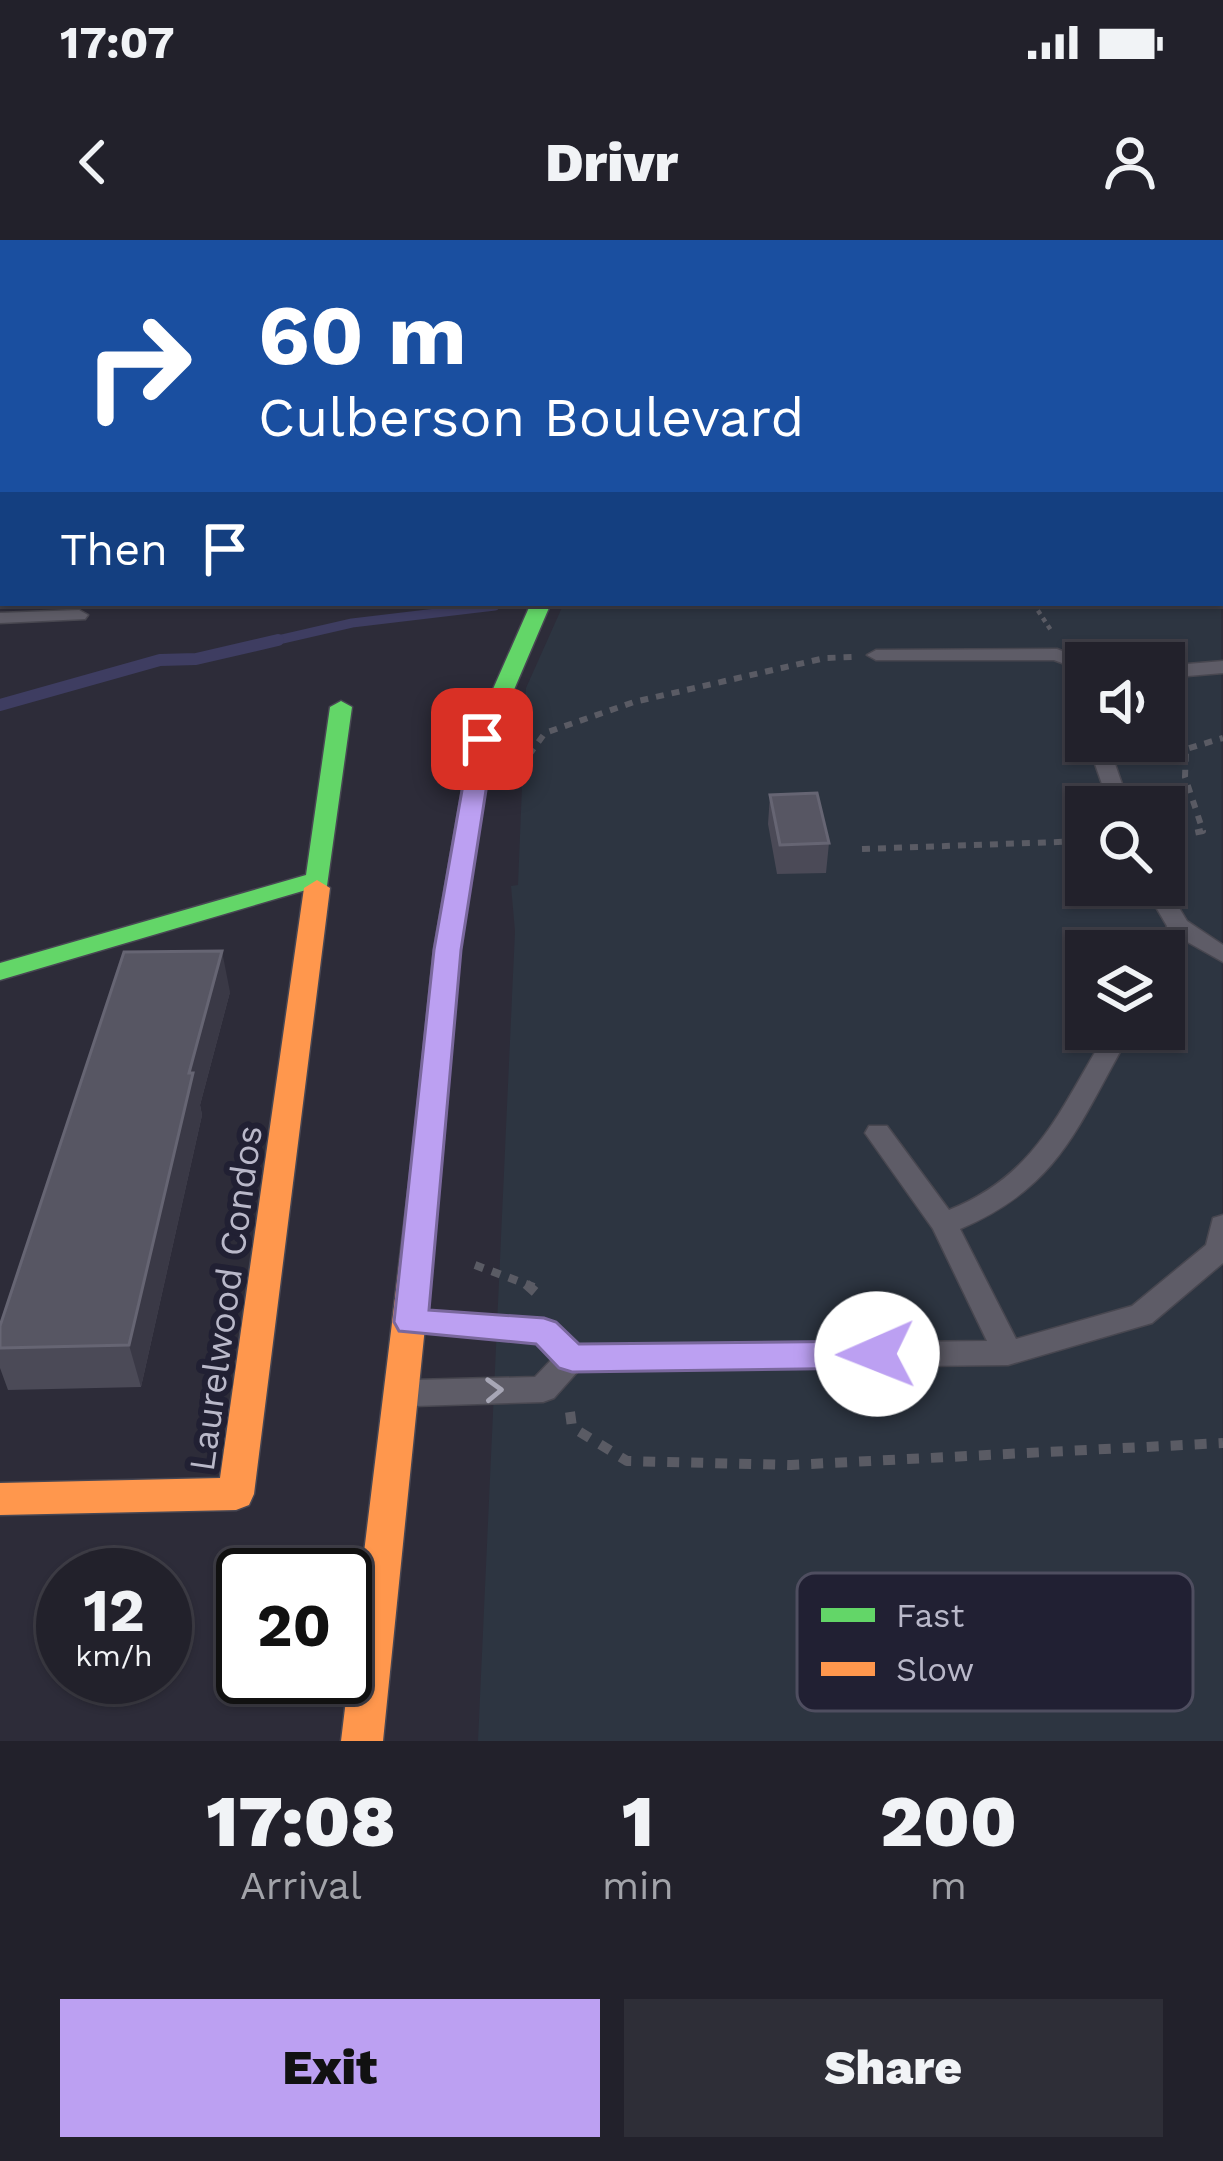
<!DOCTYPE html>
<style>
body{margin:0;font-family:"Work Sans",sans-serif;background:#2e2e37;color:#f1f3f6;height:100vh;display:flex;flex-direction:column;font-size:45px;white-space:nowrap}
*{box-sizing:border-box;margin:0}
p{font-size:39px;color:#a2a3a9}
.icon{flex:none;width:66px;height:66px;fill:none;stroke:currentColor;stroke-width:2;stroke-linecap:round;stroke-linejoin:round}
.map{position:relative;height:1501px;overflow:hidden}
.panel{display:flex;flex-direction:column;background:#22212b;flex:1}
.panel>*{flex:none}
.guide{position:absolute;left:0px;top:0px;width:1224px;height:366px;box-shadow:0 3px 9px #0004,0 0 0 3px #3f3e47;background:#1a4fa0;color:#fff;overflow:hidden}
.controls{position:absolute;left:1065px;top:402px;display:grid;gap:24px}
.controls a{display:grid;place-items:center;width:120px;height:120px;border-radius:0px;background:#22212b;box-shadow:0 3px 9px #0004,0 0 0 3px #3f3e47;font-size:60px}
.speed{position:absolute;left:36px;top:1308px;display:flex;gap:24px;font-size:60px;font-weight:700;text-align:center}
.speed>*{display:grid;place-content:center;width:156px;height:156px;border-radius:50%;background:#22212b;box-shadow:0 3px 9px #0004,0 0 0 3px #3f3e47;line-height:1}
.speed small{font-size:30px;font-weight:400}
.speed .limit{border:6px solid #111;border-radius:18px;background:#fff;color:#111}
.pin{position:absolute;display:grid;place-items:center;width:102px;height:102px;color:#fff;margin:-51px;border-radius:24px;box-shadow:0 6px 18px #0006}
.me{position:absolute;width:132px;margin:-66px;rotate:269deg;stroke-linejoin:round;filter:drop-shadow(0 0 9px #0008)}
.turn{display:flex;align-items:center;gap:42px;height:252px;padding:0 60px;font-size:54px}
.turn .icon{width:156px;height:156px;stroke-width:2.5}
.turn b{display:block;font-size:84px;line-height:102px}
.then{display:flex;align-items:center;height:114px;padding:0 60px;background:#0003;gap:24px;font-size:45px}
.eta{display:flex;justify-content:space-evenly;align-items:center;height:204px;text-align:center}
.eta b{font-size:72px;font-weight:800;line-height:84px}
.button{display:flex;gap:24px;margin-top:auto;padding:24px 60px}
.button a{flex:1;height:138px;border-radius:0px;background:#bca0f2;color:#111;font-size:48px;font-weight:800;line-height:138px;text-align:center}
.button a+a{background:#2e2e37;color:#f1f3f6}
.status{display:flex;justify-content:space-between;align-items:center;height:84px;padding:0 60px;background:#22212b;direction:ltr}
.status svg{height:33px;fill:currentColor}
header{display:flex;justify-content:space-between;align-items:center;height:156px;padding:0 60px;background:#22212b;font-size:54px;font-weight:800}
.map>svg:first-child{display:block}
.green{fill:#2d3541;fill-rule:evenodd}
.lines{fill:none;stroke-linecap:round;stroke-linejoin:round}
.stream-far1{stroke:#3e3d61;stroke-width:9}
.stream{stroke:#3e3d61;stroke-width:12}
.lane-casing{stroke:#484750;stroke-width:3}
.street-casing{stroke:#484750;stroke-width:3}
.fast-casing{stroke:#484753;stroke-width:3}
.slow-casing{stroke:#484753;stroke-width:3}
.path-far3{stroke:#5a5b64;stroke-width:4.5;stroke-dasharray:4.5 4.5;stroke-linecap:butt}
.path-far2{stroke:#5a5b64;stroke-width:6;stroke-dasharray:8 8;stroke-linecap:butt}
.path-far1{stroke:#5a5b64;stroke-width:8;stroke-dasharray:9 9;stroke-linecap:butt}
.path{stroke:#5a5b64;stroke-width:10;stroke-dasharray:12 12;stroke-linecap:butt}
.lane{fill:#5e5c67;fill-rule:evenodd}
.street{fill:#5e5c67;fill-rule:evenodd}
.fast{fill:#63d668;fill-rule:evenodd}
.slow{fill:#ff974d;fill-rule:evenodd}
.wall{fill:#4b4a57}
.shaded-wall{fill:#3a3946}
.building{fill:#575663;stroke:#666573;stroke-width:3}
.oneway{stroke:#a7a6b5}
.route{fill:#bca0f2;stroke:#7a689d;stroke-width:3}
.labels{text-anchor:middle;stroke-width:12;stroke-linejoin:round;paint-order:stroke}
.street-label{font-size:36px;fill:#b9b8c9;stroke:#212033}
.key{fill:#212033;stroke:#4f4e60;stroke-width:3}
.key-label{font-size:33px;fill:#b9b8c9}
</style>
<div class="status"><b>17:07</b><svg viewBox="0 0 49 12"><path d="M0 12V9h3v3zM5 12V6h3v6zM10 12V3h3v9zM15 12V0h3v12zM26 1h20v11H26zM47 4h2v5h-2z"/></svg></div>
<header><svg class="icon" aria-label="back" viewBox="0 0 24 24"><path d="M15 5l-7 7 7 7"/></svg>Drivr<svg class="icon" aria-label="person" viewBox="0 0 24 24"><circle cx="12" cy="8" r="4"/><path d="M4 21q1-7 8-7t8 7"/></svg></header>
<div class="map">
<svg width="1223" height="1501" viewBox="0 0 1223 1501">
<rect width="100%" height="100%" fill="#2d2c39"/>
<path class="green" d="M1221,237L1223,1501H478L515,691L511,646L518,645L526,448L564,363H1221ZM1086,423H1164V501H1086ZM1086,567H1164V645H1086ZM1086,711H1164V789H1086Z"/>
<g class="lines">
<path class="stream-far1" d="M265,403L352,383L495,366"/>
<path class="stream" d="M0,465L160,420L196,419L278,400"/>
<defs>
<path id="lane" d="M1221,94H1223V102H1221Z
M79,370L88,375L85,379L0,383V373Z
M1057,409L1093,423H1086V432L1054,420H876L867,415L876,410Z
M1223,421V433L1164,438V426Z
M1087,501H1107L1130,567H1110Z
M1164,643L1187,681L1223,705V722L1184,700L1172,724L1164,726V711H1156L1167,686L1143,645Z
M1109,789H1133C1080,879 1064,945 960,989L1016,1099L1132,1066L1206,1005L1213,978L1223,975V1023L1152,1083L1008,1125L579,1130L554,1158L543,1162L414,1166L403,1162L399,1153L403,1144L414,1140L535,1137L553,1118L537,1102L412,1091L407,1083L412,1075L422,1071L544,1079L555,1083L579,1106L987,1101L933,989L865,893L869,886H887L949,970C1039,934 1061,866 1109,789Z"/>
<path id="street" d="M156,0H260L262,3H154Z
M626,0H648V3H626Z
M817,0H839L840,3H818Z
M1221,7H1223V21H1221Z
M1221,45H1223V59H1221Z
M1221,130H1223V146H1221Z
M3,184V205L0,206V185Z"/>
<path id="fast" d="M0,338H3V350H0Z
M531,363H551L493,499L460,709L442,919L438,927H416L412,919L434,709L471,499Z
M341,461L352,467L326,653L317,656L306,650L0,740V723L306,635L330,467Z"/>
<path id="slow" d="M317,640L330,648L254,1254L249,1265L236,1270L0,1275V1243L220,1238L304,648Z
M427,908L438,911L442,919L383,1501H341L412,919L416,911Z"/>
</defs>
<use href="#lane" class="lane-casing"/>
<use href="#street" class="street-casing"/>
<use href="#fast" class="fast-casing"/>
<use href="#slow" class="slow-casing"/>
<path class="path-far3" d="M1033,363L1052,392"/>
<path class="path-far2" d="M529,515L545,493L634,462L825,418L853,417
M1164,599L1203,591L1185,537L1186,509L1223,498
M862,609L1086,601"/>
<path class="path-far1" d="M475,1025L534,1047"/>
<path class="path" d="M526,1044L541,1057
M570,1172L572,1187L627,1221L791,1225L1223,1203"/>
<use href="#lane" class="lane"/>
<use href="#street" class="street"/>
<use href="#fast" class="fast"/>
<use href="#slow" class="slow"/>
</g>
<path class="wall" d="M770,555L829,603L826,633L777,634L768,584Z
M230,752L200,865L202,875L141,1147L8,1150L0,1128V1086Z"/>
<path class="shaded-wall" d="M222,711L230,752L200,865L202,875L141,1147L129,1105L189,833Z"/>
<path class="building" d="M817,553L829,603L780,605L770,555Z
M222,711L189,833H193L129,1105L0,1108V1086L124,712Z"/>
<defs><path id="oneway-chevron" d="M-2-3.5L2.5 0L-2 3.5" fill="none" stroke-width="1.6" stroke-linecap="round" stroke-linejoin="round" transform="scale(3)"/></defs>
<use class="oneway" href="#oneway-chevron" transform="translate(494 1150) rotate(-2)"/>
<path class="route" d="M482,492L494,499L461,710L429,1070L544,1078L556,1082L579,1104L877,1101L889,1105L894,1114L889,1124L877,1128L572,1132L559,1128L536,1104L399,1091L394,1082L434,710L471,499Z"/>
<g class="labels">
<g class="street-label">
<text transform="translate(225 1058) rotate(-82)" y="13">Laurelwood Condos</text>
</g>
</g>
<rect x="797" y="1333" width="396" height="138" rx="18" class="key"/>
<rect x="821" y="1368" width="54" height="14" fill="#63d668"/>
<rect x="821" y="1422" width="54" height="14" fill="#ff974d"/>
<g class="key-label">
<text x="896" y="1387">Fast</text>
<text x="896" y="1441">Slow</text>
</g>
</svg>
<div class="controls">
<a><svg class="icon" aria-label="sound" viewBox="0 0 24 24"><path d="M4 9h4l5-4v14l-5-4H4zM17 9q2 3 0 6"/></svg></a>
<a><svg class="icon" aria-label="search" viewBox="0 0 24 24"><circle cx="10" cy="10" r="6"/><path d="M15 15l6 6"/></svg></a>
<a><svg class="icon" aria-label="layers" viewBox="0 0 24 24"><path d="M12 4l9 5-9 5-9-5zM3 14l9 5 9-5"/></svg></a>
</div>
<div class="speed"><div>12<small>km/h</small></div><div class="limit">20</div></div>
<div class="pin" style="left:482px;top:499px;background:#d93025"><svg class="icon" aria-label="arrive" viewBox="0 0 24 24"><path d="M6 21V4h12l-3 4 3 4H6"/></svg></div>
<svg class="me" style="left:877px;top:1114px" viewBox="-20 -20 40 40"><circle r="19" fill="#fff"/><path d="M0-13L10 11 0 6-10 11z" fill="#bca0f2"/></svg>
<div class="guide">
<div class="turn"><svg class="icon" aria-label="right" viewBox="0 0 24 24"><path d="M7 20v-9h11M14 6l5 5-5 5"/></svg><div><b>60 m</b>Culberson Boulevard</div></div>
<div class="then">Then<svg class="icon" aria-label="arrive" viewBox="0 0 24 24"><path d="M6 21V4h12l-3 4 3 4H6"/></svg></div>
</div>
</div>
<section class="panel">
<div class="eta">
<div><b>17:08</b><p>Arrival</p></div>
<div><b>1</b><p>min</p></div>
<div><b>200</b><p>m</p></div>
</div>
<div class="button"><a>Exit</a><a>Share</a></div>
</section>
